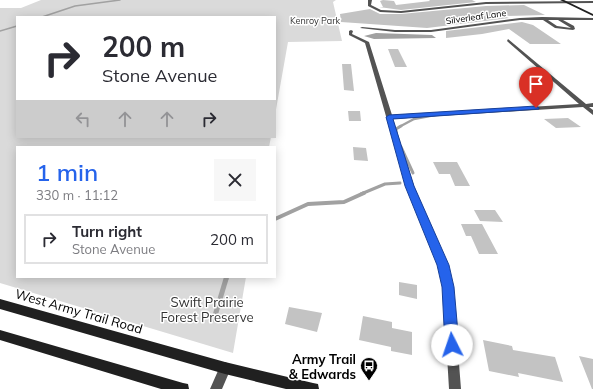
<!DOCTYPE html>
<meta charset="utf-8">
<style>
body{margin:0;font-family:Mulish,sans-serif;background:#f7f7f7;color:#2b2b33;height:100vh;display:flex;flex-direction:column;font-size:15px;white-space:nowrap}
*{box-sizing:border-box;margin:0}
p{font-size:13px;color:#7c7c81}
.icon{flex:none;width:22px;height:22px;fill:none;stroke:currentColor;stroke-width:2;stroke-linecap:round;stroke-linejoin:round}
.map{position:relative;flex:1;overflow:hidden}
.sheet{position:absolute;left:16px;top:146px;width:260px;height:132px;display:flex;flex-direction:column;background:#fff;border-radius:0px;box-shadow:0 2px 10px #0003}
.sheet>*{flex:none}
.hud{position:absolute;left:16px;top:16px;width:260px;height:122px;border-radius:0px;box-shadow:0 2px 10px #0003;background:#fff;color:#2b2b33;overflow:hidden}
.pin{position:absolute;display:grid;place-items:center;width:34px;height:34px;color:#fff;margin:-41px -17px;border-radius:50% 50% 50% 0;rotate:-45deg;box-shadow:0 0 4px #0007}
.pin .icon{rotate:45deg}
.me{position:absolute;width:44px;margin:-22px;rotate:356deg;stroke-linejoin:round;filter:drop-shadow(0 0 3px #0008)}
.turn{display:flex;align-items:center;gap:14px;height:84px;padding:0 20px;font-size:18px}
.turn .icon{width:52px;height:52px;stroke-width:2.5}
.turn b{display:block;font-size:28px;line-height:34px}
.lanes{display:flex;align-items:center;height:38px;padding:0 20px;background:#0003;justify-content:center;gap:20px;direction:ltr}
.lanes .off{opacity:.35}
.round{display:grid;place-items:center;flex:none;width:42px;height:42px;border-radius:0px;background:#f7f7f7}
.headline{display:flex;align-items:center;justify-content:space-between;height:68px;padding:0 20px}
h1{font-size:24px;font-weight:600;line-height:30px;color:#2563eb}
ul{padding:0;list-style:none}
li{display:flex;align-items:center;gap:12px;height:50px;margin:0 8px 6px;padding:0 12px;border:2px solid #e1e1e2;border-radius:0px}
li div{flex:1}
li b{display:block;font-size:15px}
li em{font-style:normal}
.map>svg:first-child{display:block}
.green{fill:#dadada}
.water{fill:#a1a1a1}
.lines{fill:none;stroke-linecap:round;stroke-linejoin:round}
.stream-far4{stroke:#a1a1a1;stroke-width:1.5}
.stream-far3{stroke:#a1a1a1;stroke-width:2.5}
.stream-far2{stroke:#a1a1a1;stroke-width:3}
.stream-far1{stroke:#a1a1a1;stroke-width:4}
.stream{stroke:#a1a1a1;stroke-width:5}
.building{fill:#c3c3c3}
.street{fill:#535353;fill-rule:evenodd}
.secondary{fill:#202020;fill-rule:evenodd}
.route{fill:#2563eb;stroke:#184099}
.labels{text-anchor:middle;stroke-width:3;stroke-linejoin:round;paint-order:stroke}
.far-street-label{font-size:9px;fill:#000;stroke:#fff}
.far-park-label{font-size:9px;fill:#313131;stroke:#fff}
.near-park-label{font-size:13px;fill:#313131;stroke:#fff}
.near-street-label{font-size:13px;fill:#000;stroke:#fff}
.near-poi-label{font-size:13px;font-weight:bold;fill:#000;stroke:#fff;text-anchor:end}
</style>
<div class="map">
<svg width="593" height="389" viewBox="0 0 593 389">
<rect width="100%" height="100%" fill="#fff"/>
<path class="green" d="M41,0H336L333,2L342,41L288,42L275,115V17H17V137H271L269,147H17V277H246L233,353L0,283V8H21Z"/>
<path class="water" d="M376,33L432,35L436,38L374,39L364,36Z"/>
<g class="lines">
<path class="stream-far4" d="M42,17L75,6L120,0
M0,31L17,26"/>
<path class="stream-far3" d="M399,127L414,119L435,115"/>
<path class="stream-far2" d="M396,132V129L401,126
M401,147L413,173
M361,194L385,184L400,183"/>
<path class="stream-far1" d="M275,219L308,204L344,202L364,193
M226,280L227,277"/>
<path class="stream" d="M214,319L226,279"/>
</g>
<path class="building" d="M383,0L394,1L396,5L430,1L429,0H472L476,2L401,10L379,7H383L380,1Z
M524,5L545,15L503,16L509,18L427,28L341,22L340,14L370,9L380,14H401L486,6Z
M522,22L533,25L561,44H530L509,29L482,34L446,38V31Z
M388,49H398L407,67H395Z
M342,64H351L354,91L344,90Z
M348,111H360L361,121H349Z
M568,118L581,127L556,128L544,119Z
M353,147L366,148L368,161L354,160Z
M433,162H457L470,186H455L450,174H439Z
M474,210H495L503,222L480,221Z
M461,224H482L498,254H479L471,236H466Z
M399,282L417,285V299L399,295Z
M289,307L322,313L317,332L285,324Z
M363,316L392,322V328L412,332V355L391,351V347L359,340Z
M483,340L512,346L513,350L555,357L563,382L518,373L519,377L489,371Z
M579,356L593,359V389H592Z"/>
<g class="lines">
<path class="street" d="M368,0H372L371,5L381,10L401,11L486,2L593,1V3L486,4L401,13L380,12L368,6Z
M542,17L593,18V20H563L574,26L575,29L573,30L555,28L543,20H520L431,32H395L360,28L362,27L395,30H431L520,18ZM548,20H558L571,28L557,26Z
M351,30L353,31L352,34L369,42L392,115L579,104L507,41L508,39L586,104L593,103V107H589L593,110V115L583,107L393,119L414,186L448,265L453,287L461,389H449L443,287L438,265L406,186L365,43L349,35V31Z
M225,362L229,364L231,368L222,389H210L221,364Z"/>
<path class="secondary" d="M560,0H564L593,14V16Z
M0,299L225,362L313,383L318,384L319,389H286L225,374L0,309Z
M0,330L183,383L188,384L189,389H161L0,340Z"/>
</g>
<path class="route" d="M536,106L539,108V109L393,119L414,186L449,265L454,287L459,345L457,350L452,352L447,350L445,345L442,287L437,265L405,186L386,117L389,115Z"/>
<defs>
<symbol id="bus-pin" viewBox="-11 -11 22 30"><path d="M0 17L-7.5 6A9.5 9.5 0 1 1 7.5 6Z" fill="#000" stroke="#fff"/><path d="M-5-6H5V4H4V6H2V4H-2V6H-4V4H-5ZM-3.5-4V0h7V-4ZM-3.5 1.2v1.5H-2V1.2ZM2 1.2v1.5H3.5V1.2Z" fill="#fff"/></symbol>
</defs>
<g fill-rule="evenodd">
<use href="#bus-pin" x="359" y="356" width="20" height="27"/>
</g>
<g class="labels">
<g class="far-street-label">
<text transform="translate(476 17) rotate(-8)" y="3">Silverleaf Lane</text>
</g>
<g class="far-park-label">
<text x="315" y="24">Kenroy Park</text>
</g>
<g class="near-park-label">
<text x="207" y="307">Swift Prairie<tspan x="207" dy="15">Forest Preserve</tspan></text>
</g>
<g class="near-street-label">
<text transform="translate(79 311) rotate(16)" y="5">West Army Trail Road</text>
</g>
<g class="near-poi-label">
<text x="356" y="364">Army Trail<tspan x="356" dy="15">&amp; Edwards</tspan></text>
</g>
</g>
</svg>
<div class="pin" style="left:536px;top:108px;background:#d93025"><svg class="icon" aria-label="arrive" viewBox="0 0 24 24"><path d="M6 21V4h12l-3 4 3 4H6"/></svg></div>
<svg class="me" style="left:452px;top:345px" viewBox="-20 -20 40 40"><circle r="19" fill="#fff"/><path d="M0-13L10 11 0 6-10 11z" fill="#2563eb"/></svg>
<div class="hud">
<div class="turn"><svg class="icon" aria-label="right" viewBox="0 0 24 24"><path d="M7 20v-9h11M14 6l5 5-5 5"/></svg><div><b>200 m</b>Stone Avenue</div></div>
<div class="lanes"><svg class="icon off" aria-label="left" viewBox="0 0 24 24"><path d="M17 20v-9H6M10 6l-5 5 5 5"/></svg><svg class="icon off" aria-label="ahead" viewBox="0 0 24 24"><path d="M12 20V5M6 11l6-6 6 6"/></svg><svg class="icon off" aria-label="ahead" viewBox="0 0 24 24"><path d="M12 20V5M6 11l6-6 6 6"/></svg><svg class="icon" aria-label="right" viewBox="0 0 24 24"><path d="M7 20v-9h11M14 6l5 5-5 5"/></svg></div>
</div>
<section class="sheet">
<div class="headline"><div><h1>1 min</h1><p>330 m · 11:12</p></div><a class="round"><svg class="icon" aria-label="close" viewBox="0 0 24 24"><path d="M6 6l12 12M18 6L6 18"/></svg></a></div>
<ul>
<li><svg class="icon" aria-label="right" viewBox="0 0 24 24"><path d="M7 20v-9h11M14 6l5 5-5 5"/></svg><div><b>Turn right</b><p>Stone Avenue</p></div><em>200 m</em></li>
</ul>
</section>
</div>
